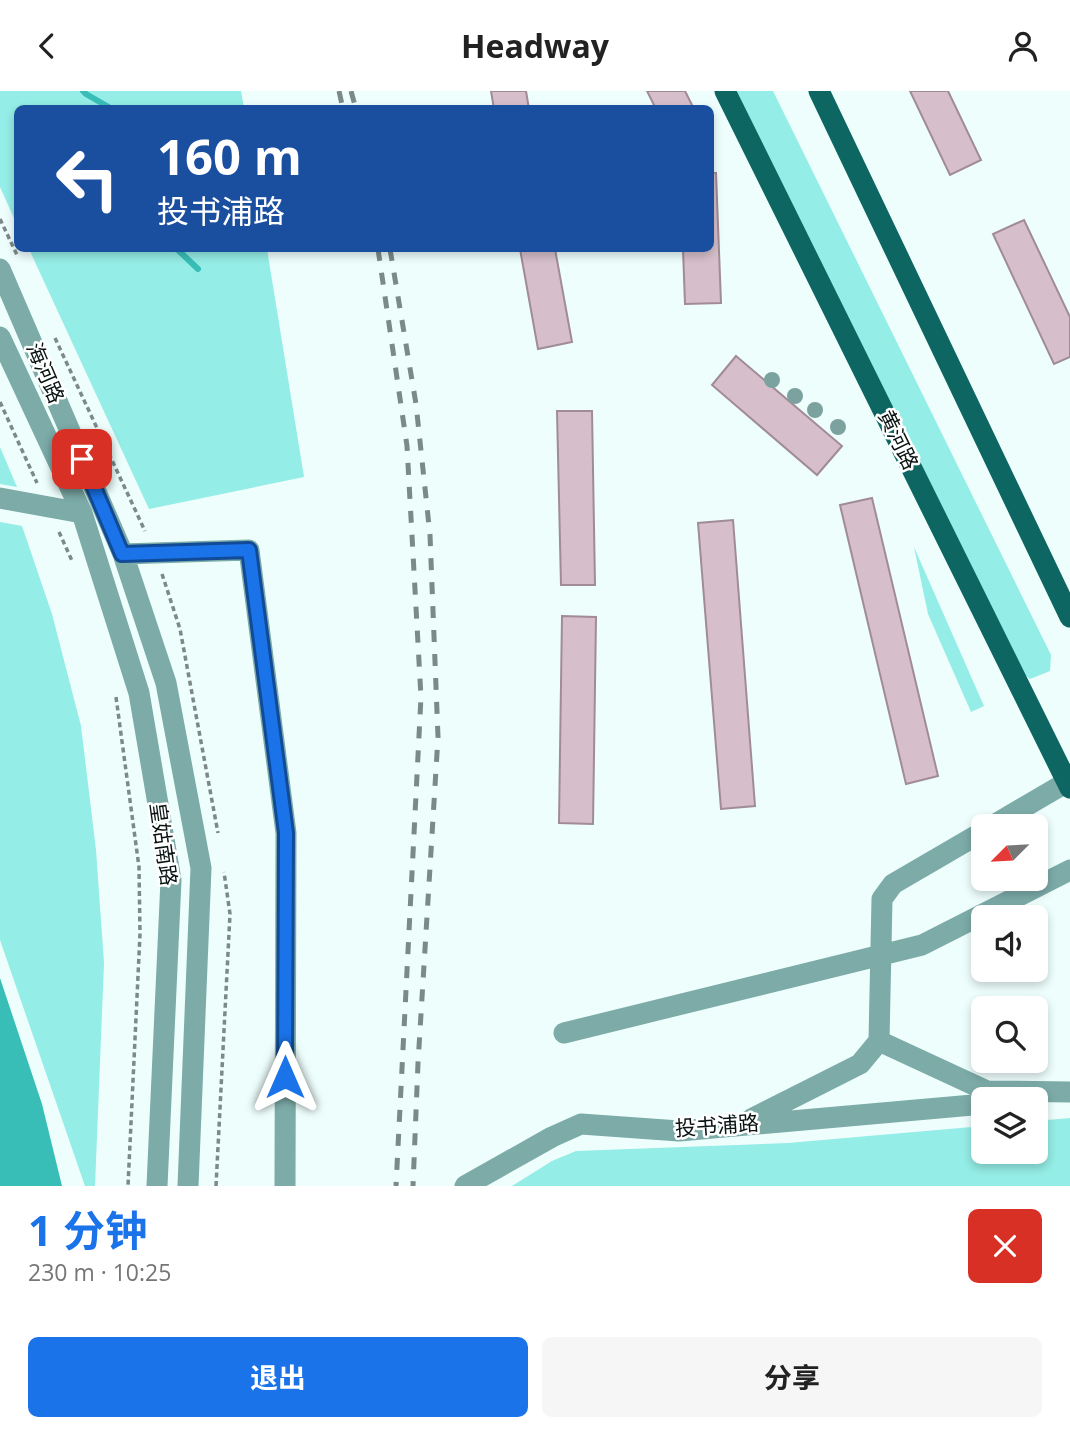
<!DOCTYPE html>
<html lang="zh">
<meta charset="utf-8">
<style>
body{margin:0;font-family:"Open Sans","Noto Sans SC",sans-serif;background:#f6f6f6;color:#222;height:100vh;display:flex;flex-direction:column;font-size:26px;white-space:nowrap}
*{box-sizing:border-box;margin:0}
p{font-size:23px;color:#767676}
.icon{flex:none;width:38px;height:38px;fill:none;stroke:currentColor;stroke-width:2;stroke-linecap:round;stroke-linejoin:round}
.map{position:relative;height:1095px;overflow:hidden}
.details{display:flex;flex-direction:column;background:#fff;flex:1}
.details>*{flex:none}
.banner{position:absolute;left:14px;top:14px;width:700px;height:147px;border-radius:10px;box-shadow:0 4px 10px #0003;background:#1a4fa0;color:#fff;overflow:hidden}
.needle{width:46px;rotate:246deg}
.controls{position:absolute;left:971px;top:723px;display:grid;gap:14px}
.controls a{display:grid;place-items:center;width:77px;height:77px;border-radius:10px;background:#fff;box-shadow:0 4px 10px #0003;font-size:35px}
.pin{position:absolute;display:grid;place-items:center;width:60px;height:60px;color:#fff;margin:-30px;border-radius:14px;box-shadow:0 4px 10px #0006}
.me{position:absolute;width:77px;margin:-38px;rotate:0deg;stroke-linejoin:round;filter:drop-shadow(0 0 5px #0008)}
.turn{display:flex;align-items:center;gap:24px;height:147px;padding:0 28px;font-size:32px}
.turn .icon{width:91px;height:91px;stroke-width:2.5}
.turn b{display:block;font-size:49px;line-height:60px}
.round{display:grid;place-items:center;flex:none;width:74px;height:74px;border-radius:10px;background:#f6f6f6}
.overview{display:flex;align-items:center;justify-content:space-between;height:119px;padding:0 28px}
h1{font-size:42px;font-weight:700;line-height:52px;color:#1a73e8}
.cta{display:flex;gap:14px;margin-top:auto;padding:14px 28px}
.cta a{flex:1;height:80px;border-radius:10px;background:#1a73e8;color:#fff;font-size:28px;font-weight:700;line-height:80px;text-align:center}
.cta a+a{background:#f6f6f6;color:#222}
header{display:flex;justify-content:space-between;align-items:center;height:91px;padding:0 28px;background:#fff;font-size:32px;font-weight:700}
.map>svg:first-child{display:block}
.green{fill:#94ede6}
.water{fill:#39beb7}
.lines{fill:none;stroke-linecap:round;stroke-linejoin:round}
.stream{stroke:#39beb7;stroke-width:6}
.building{fill:#d6bfca;stroke:#a08b96;stroke-width:2}
.path{stroke:#7c8988;stroke-width:3.5;stroke-dasharray:5 3.5;stroke-linecap:butt}
.minor{stroke:#7caba8;stroke-width:21}
.major{stroke:#0e6662;stroke-width:21}
.rail{stroke:#7b8987;stroke-width:5;stroke-dasharray:12 12;stroke-linecap:butt}
.tree{fill:#7ca29f}
.route-casing{stroke:#114b97;stroke-width:18}
.route{stroke:#1a73e8;stroke-width:12}
.labels{text-anchor:middle;stroke-width:5;stroke-linejoin:round;paint-order:stroke}
.street-label{font-size:21px;fill:#091312;stroke:#fff}
</style>
<header><svg class="icon" aria-label="back" viewBox="0 0 24 24"><path d="M15 5l-7 7 7 7"/></svg>Headway<svg class="icon" aria-label="person" viewBox="0 0 24 24"><circle cx="12" cy="8" r="4"/><path d="M4 21q1-7 8-7t8 7"/></svg></header>
<div class="map">
<svg width="1070" height="1095" viewBox="0 0 1070 1095">
<rect width="100%" height="100%" fill="#edfefc"/>
<path class="green" d="M0,0H241L244,17L18,18L17,134L0,96Z
M735,0H773L1051,564L1050,580L1030,588L1020,580Z
M29,158H267L304,386L149,418Z
M0,356L17,396L0,393Z
M0,431L22,435L52,523L81,635L96,759L104,872L95,1095H85L0,849Z
M914,456L984,615L971,621L928,523Z
M1070,1027V1095H512L552,1070L576,1060L788,1052L983,1035L984,1060H1036V1030Z"/>
<path class="water" d="M0,887L42,1013L62,1095H0Z"/>
<g class="lines">
<path class="stream" d="M83,0L86,3L112,18
M177,158L198,178"/>
</g>
<path class="building" d="M491,0H526L529,18H494Z
M647,0H685L694,18H656Z
M910,0H948L981,69L950,84Z
M710,82H716L721,212L685,213L683,158H710Z
M1024,129L1070,226V266L1054,273L993,143Z
M520,158H555L572,251L538,258Z
M736,265L842,355L817,384L712,294Z
M557,320H592L595,494H561Z
M872,407L938,685L906,693L840,414Z
M733,429L755,715L721,718L698,432Z
M562,525L596,526L593,733L559,732Z"/>
<g class="lines">
<path class="path" d="M0,128L17,164
M55,247L145,440
M0,311L37,392
M59,441L73,472
M162,483L180,538L218,742
M116,606L139,776L140,843L128,1095
M216,1095L230,823L224,781"/>
<path class="minor" d="M0,178L123,463L166,592L201,777L188,1095
M0,246L82,422L139,602L171,789L157,1095
M0,407L82,422
M123,463L249,459L286,742L285,1095
M992,735L1067,691
M564,942L922,854L1070,779
M879,950L882,808L893,793L984,740
M751,1028L860,973L879,950L987,1000L1070,1001
M465,1095L552,1046L581,1033L679,1040L984,1013"/>
<path class="major" d="M725,0L1070,697
M819,0L1070,526"/>
<path class="rail" d="M339,0L343,18
M351,0L356,18
M378,158L407,355L421,606L396,1095
M390,158L416,313L430,444L438,646L418,972L413,1095"/>
</g>
<g class="tree">
<circle cx="772" cy="289" r="8"/>
<circle cx="795" cy="305" r="8"/>
<circle cx="815" cy="319" r="8"/>
<circle cx="838" cy="336" r="8"/>
</g>
<g class="lines">
<defs>
<path id="route" d="M82,368L122,463L249,459L286,742L285,986"/>
</defs>
<use href="#route" class="route-casing"/>
<use href="#route" class="route"/>
</g>
<g class="labels">
<g class="street-label">
<text transform="translate(45 282) rotate(67)" y="7">海河路</text>
<text transform="translate(898 349) rotate(64)" y="7">黄河路</text>
<text transform="translate(163 753) rotate(82)" y="7">皇姑南路</text>
<text transform="translate(717 1035) rotate(-4)" y="7">投书浦路</text>
</g>
</g>
</svg>
<div class="controls">
<a><svg class="needle" viewBox="-14 -14 28 28"><path d="M0-13l5 13h-10z" fill="#e53935"/><path d="M0 13l5-13h-10z" fill="#767676"/></svg></a>
<a><svg class="icon" aria-label="sound" viewBox="0 0 24 24"><path d="M4 9h4l5-4v14l-5-4H4zM17 9q2 3 0 6"/></svg></a>
<a><svg class="icon" aria-label="search" viewBox="0 0 24 24"><circle cx="10" cy="10" r="6"/><path d="M15 15l6 6"/></svg></a>
<a><svg class="icon" aria-label="layers" viewBox="0 0 24 24"><path d="M12 4l9 5-9 5-9-5zM3 14l9 5 9-5"/></svg></a>
</div>
<div class="pin" style="left:82px;top:368px;background:#d93025"><svg class="icon" aria-label="arrive" viewBox="0 0 24 24"><path d="M6 21V4h12l-3 4 3 4H6"/></svg></div>
<svg class="me" style="left:285px;top:986px" viewBox="-20 -20 40 40"><path d="M0-17L14 15 0 8-14 15z" fill="#1a73e8" stroke="#fff" stroke-width="4"/></svg>
<div class="banner">
<div class="turn"><svg class="icon" aria-label="left" viewBox="0 0 24 24"><path d="M17 20v-9H6M10 6l-5 5 5 5"/></svg><div><b>160 m</b>投书浦路</div></div>
</div>
</div>
<section class="details">
<div class="overview"><div><h1>1 分钟</h1><p>230 m · 10:25</p></div><a class="round" style="background:#d93025;color:#fff"><svg class="icon" aria-label="close" viewBox="0 0 24 24"><path d="M6 6l12 12M18 6L6 18"/></svg></a></div>
<div class="cta"><a>退出</a><a>分享</a></div>
</section>
